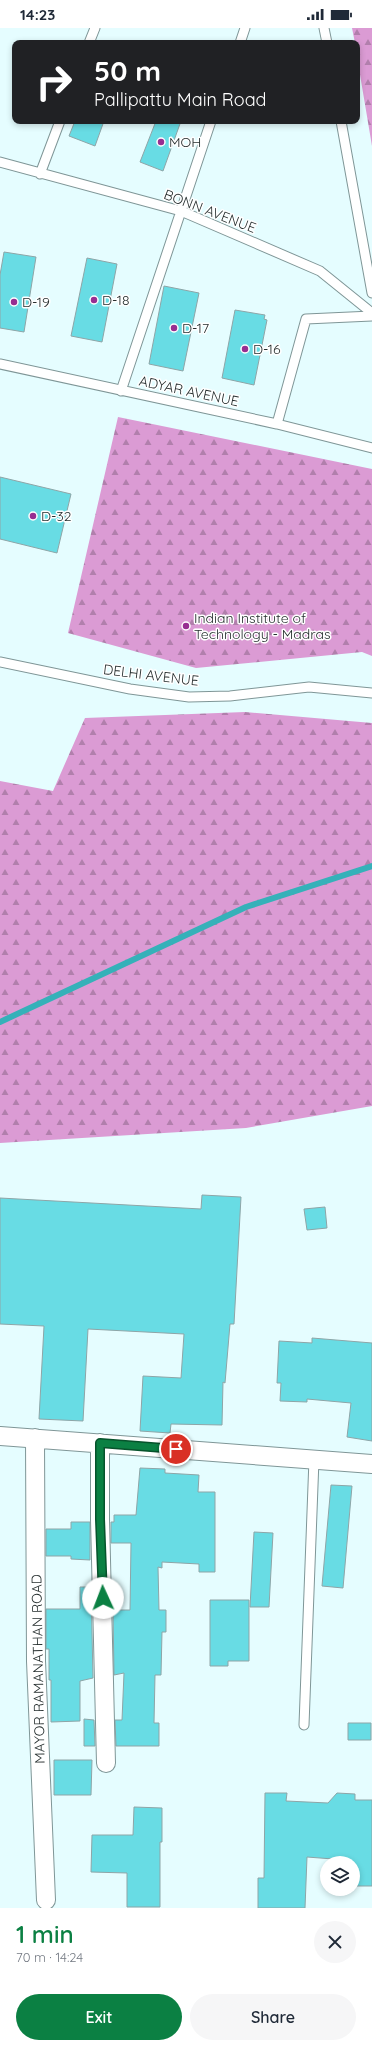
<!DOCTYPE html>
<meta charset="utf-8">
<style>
body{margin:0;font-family:Quicksand,sans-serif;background:#f6f6f7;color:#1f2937;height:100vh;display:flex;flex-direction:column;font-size:15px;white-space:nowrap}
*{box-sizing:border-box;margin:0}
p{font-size:13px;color:#747a83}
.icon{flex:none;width:22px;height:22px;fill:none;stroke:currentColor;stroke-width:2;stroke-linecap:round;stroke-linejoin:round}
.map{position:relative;height:1880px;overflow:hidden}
.drawer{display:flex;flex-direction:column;background:#fff;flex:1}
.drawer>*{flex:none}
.hud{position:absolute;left:12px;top:12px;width:348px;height:84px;border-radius:8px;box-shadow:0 2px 6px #0003;background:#202124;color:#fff;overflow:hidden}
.buttons{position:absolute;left:320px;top:1828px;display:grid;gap:8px}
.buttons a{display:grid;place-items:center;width:40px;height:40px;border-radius:50%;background:#fff;box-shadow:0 2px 6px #0003;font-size:20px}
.pin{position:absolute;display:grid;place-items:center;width:34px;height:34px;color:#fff;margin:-17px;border:2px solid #fff;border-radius:50%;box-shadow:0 1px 4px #0007}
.me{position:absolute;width:44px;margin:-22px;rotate:358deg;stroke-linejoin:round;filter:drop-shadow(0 0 3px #0008)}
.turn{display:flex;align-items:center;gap:14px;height:84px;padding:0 16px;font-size:18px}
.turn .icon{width:52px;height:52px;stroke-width:2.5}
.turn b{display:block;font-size:28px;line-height:34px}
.round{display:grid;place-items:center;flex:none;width:42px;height:42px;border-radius:21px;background:#f6f6f7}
.head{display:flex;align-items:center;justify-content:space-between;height:68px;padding:0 16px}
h1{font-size:24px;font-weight:600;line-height:30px;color:#0b8043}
.primary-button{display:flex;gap:8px;margin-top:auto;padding:8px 16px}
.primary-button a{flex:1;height:46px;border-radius:24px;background:#0b8043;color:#fff;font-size:16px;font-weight:600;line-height:46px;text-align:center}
.primary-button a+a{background:#f6f6f7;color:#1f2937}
.status{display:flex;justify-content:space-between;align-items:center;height:28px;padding:0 20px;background:#fff;direction:ltr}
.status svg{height:11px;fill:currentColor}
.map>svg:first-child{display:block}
.forest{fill:url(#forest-firs)}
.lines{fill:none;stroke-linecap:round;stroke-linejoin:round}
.stream{stroke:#35b1b9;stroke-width:6}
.building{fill:#68dce4;stroke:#8ea5a7}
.lane-casing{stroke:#7f9697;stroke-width:11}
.street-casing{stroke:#7f9697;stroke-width:20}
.lane{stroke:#fff;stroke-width:9}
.street{stroke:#fff;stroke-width:18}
.route-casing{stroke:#07532c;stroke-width:10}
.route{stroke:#0b8043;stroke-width:7}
.poi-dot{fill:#972e91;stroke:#fff;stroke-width:1.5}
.labels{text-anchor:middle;stroke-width:3;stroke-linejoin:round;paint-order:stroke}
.poi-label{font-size:14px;fill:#262f2f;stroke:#fff;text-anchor:start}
.street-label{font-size:14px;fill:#262f2f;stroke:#fff}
</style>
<div class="status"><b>14:23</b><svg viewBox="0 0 49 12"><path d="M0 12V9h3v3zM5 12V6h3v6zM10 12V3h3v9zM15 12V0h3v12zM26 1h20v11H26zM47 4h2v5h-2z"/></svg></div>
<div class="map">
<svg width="372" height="1880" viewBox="0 0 372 1880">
<defs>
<pattern id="forest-firs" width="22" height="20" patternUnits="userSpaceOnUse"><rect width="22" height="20" fill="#db9bd4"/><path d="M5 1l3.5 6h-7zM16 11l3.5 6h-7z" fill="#b17fac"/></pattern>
</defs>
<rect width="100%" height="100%" fill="#e5fdff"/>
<path class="forest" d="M352,0H372V118L357,29V15H355Z
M118,389L372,441V628L362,624L196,640L68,605Z
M245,684L372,695V1078L246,1100L0,1115V753L53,763L85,690Z"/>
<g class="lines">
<path class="stream" d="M0,994L246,879L372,838"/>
</g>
<path class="building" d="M75,93H104L95,118L69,108Z
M156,93H181L163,143L140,134Z
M4,224L36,229L24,304L0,300V247Z
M87,230L117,236L102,314L71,308Z
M164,258L199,265L183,343L149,336Z
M235,282L265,287L264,291L267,292L254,357L222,350Z
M0,449L71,466L57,525L0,511Z
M202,1167L241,1169L234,1296H230L225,1355L223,1354L222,1397L171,1396L170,1405L140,1403L143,1348L181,1350L184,1306L88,1301L83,1393L39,1391L44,1298L0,1296V1170L201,1181Z
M325,1179L327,1200L307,1202L304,1181Z
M312,1310L372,1315V1413L347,1409L351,1375L307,1371V1374L280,1373L281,1355H277L279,1313L312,1315Z
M140,1440L165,1441V1445L199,1447L198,1464H215V1544H199V1536L162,1534V1540L158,1539L159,1582H166V1604H162L161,1647H155L154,1695H159V1718H116L115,1692H122L124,1645L114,1647L113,1582H130L131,1515H111V1494H114V1487H136Z
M331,1457L352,1458L343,1560L322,1558Z
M71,1494H90V1532L71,1531V1528H46V1501H71Z
M254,1504L273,1505L269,1579H250Z
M80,1559H91L93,1650L80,1653V1693L51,1694V1652H49V1621H46V1581H80Z
M210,1572H249V1633H228V1638H210Z
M84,1691L94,1692L95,1718H84Z
M348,1695H371V1712H348Z
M54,1732H92L91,1767H54Z
M265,1765H287L286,1773L328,1775L337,1765L355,1766V1772H372V1858H353V1835H346V1832L307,1829L305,1880H258V1850H264Z
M134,1779L162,1780V1814H160V1879H127V1845L91,1844L92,1807H133Z"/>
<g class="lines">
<defs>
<path id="lane" d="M324,0L327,15
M89,15L95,0
M240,15L245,0
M341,93L372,265
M0,134L181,183L320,243L372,285
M40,146L60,93
M0,336L277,396L372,420
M121,363L211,93
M277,396L306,291L372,288
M0,634L130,661L189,669L230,668L309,659L372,665
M304,1697L314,1431"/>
<path id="street" d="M0,1408L372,1436
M35,1410L36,1633L46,1872
M100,1415V1491L106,1735"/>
</defs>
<use href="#lane" class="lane-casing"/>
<use href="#street" class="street-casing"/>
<use href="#lane" class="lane"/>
<use href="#street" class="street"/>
</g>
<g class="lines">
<defs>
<path id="route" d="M103,1570L100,1491V1415L176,1421"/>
</defs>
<use href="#route" class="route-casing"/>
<use href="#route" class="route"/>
</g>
<g class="poi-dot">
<circle cx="161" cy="114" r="4"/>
<circle cx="94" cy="272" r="4"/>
<circle cx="14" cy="274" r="4"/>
<circle cx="174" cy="300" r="4"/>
<circle cx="245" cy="321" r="4"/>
<circle cx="33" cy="488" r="4"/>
<circle cx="186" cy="598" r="4"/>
</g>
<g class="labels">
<g class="poi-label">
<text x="169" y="119">MOH</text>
<text x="102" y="277">D-18</text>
<text x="22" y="279">D-19</text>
<text x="182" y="305">D-17</text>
<text x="253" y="326">D-16</text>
<text x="41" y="493">D-32</text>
<text x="194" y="595">Indian Institute of<tspan x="194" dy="16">Technology - Madras</tspan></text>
</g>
<g class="street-label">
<text transform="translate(210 183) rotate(21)" y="5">BONN AVENUE</text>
<text transform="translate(189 363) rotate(12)" y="5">ADYAR AVENUE</text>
<text transform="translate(151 647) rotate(7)" y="5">DELHI AVENUE</text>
<text transform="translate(38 1641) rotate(-91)" y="5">MAYOR RAMANATHAN ROAD</text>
</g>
</g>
</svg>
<div class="buttons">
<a><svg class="icon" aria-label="layers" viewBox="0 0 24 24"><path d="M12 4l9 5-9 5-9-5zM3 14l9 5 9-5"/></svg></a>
</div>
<div class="pin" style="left:176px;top:1421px;background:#d93025"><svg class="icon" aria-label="arrive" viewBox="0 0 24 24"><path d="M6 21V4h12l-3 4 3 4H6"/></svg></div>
<svg class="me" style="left:103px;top:1570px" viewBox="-20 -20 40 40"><circle r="19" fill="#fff"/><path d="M0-13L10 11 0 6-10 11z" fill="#0b8043"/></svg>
<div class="hud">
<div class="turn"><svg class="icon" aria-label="right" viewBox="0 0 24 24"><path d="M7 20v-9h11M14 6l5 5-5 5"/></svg><div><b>50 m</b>Pallipattu Main Road</div></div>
</div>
</div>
<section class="drawer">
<div class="head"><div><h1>1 min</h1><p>70 m · 14:24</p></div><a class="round"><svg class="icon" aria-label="close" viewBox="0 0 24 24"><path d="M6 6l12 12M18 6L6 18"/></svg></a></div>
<div class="primary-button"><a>Exit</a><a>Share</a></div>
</section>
